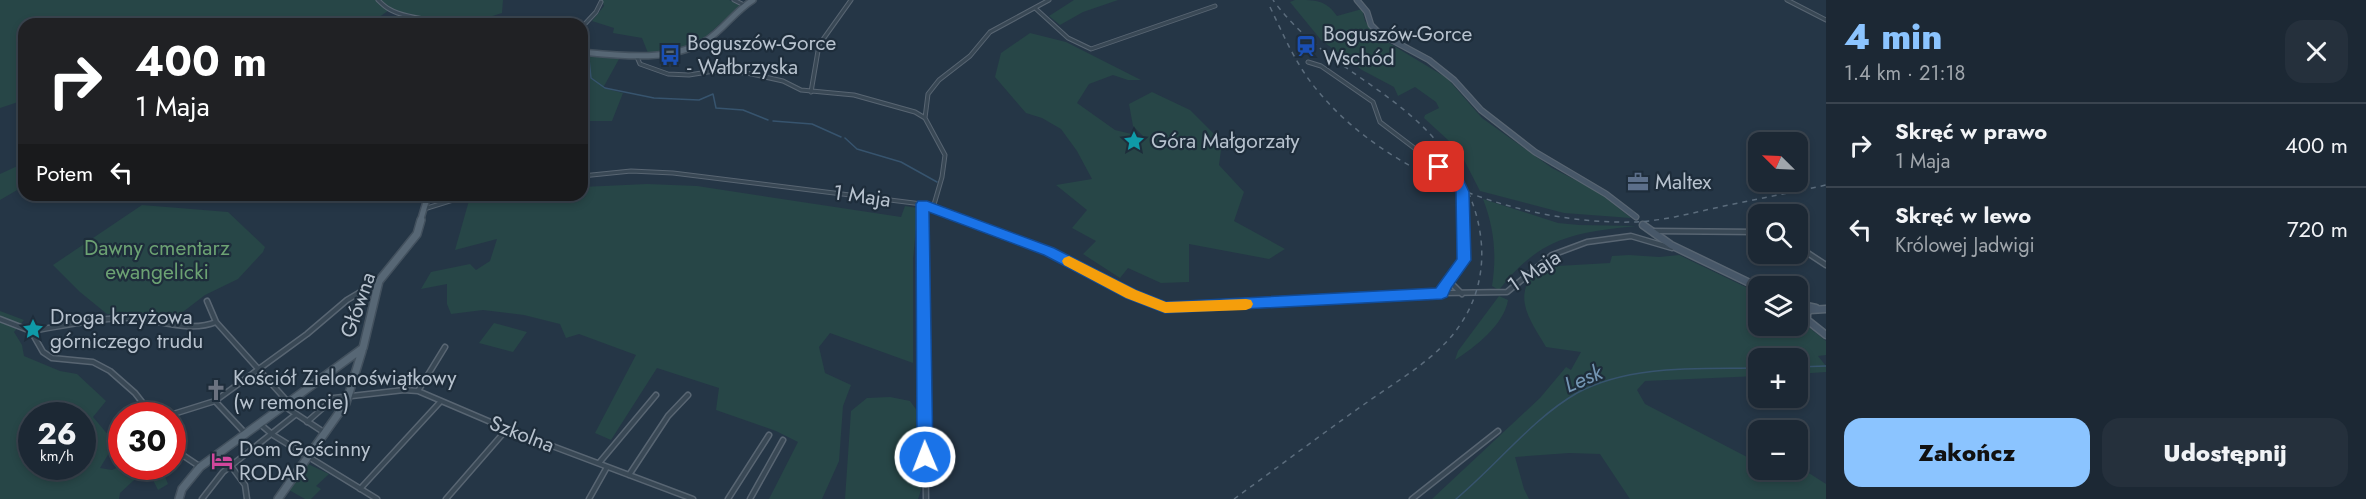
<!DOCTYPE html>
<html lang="pl">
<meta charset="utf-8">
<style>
body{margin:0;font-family:Jost,sans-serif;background:#25303c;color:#f1f3f6;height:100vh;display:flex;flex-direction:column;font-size:22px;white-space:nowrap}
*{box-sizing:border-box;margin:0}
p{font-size:20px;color:#a0a6ac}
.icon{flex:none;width:33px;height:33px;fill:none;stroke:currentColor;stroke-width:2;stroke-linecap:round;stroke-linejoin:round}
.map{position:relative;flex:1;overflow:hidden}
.details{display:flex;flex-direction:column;background:#1c2834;width:540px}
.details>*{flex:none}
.hud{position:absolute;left:18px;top:18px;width:570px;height:183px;border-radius:18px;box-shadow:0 3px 9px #0003,0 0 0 2px #3a444f;background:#202124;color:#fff;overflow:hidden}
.needle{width:39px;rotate:294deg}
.buttons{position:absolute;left:1748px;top:132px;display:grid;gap:12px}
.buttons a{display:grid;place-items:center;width:60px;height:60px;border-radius:12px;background:#1c2834;box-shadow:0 3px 9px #0003,0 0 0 2px #3a444f;font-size:30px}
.speed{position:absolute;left:18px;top:402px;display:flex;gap:12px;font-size:30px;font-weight:700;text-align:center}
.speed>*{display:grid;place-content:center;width:78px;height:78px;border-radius:50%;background:#1c2834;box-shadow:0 3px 9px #0003,0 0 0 2px #3a444f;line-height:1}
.speed small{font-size:15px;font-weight:400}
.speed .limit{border:9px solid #d22;background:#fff;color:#111}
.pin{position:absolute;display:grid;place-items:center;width:51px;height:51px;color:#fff;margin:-26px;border-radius:12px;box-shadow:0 3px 9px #0006}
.me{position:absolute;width:66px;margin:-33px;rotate:359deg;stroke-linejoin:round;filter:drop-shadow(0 0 4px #0008)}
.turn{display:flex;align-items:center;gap:21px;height:126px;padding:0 18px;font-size:27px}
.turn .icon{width:78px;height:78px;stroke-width:2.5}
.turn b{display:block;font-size:42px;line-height:51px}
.then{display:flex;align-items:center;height:57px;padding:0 18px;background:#0003;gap:12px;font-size:22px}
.round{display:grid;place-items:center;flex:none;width:63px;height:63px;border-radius:18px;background:#25303c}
.headline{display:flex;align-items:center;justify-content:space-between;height:102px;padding:0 18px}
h1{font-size:36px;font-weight:800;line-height:45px;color:#8bc4ff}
.button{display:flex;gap:12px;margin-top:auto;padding:12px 18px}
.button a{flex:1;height:69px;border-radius:18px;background:#8bc4ff;color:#111;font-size:24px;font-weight:800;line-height:69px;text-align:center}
.button a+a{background:#25303c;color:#f1f3f6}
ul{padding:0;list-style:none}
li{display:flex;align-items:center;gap:18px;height:84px;padding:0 18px;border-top:2px solid #3a444f}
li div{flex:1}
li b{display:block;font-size:22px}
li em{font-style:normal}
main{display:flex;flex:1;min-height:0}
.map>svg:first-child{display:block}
.green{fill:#274647;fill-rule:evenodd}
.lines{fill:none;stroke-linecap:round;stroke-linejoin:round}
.stream{stroke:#37546e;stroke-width:1.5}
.street-far1-casing{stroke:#586572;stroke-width:5}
.street-casing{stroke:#586572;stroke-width:7}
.secondary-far1-casing{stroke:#586572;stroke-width:7}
.secondary-casing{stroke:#586572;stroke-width:9}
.primary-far1-casing{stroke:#43515e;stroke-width:8}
.primary-casing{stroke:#43515e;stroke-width:10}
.street-far1{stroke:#394855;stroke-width:3}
.street{stroke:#394855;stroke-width:4}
.secondary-far1{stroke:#475768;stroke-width:4.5}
.secondary{stroke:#475768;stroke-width:6}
.primary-far1{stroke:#576775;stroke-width:5}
.primary{stroke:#576775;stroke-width:7}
.rail{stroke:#5b6c7c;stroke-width:1.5;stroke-dasharray:5 5;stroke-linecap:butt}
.route{fill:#1a73e8;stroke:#114b97;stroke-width:1.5}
.slow{fill:#f59e0b}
.labels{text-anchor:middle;stroke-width:4.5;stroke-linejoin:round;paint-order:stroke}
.poi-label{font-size:21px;fill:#b7c2ce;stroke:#1e2d3b;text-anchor:start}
.street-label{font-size:21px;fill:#b7c2ce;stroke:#1e2d3b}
.park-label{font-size:21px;fill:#6ca273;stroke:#1e2d3b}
.water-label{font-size:22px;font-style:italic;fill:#7496b4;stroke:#1e2d3b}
</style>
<main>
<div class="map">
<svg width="1826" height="499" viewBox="0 0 1826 499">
<rect width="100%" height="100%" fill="#253646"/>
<path class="green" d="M0,0H503L502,13L474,22L426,18L389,10L370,24H24V100L0,108Z
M602,0H729L741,5L702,40L689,46L648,53L642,38L613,33L614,28L592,21L604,6Z
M1074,0H1118L1083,12L1060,25L1049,16Z
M1295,0C1316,0 1326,0 1337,16L1362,9L1365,21L1374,34L1447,78L1482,118L1552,168L1597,191L1631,218L1564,213L1480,191L1464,160L1448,140L1424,118L1425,115L1439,108L1436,102L1415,87L1398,96L1394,87L1362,70L1321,40L1290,2Z
M1030,33L1066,42L1141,80H1128L1113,75L1089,84L1077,103L1115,130L1144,137L1133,126L1129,104L1152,92L1190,110L1222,142L1219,165L1244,192L1234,221L1285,249L1269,259L1189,244V282L1161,283L1128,268L1120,278L1083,254L1096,241L1072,228L1087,210L1056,185L1092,179L1077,151L1061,129L1042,118L1026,113L995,77L1001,53Z
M582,53L619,59L603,88L623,93L612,121H582L584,59Z
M24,163V186L0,200V174Z
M647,184L697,186L901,217L905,206L918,208L913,259V363L830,333L819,347L825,373L851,385L843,406L839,461L822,499H769L798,442L776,431L716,410L719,388L657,368L611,440L595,433L636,355L579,334L566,338L560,324L524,315L483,310L451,314L447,304V284L421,289L431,272L470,264L476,270L490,261L497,239L455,250L470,197L480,195H582V187Z
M1483,199L1558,223L1579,225L1636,226C1573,233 1540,237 1499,290L1492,286C1497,254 1494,228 1483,199Z
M142,205L228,212L265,247L263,252L238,279L205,295L175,318L143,313L107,314L80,292L53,265Z
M1629,255L1659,257L1679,255L1758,293V326H1797V318L1826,341V355L1818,356L1826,366V372L1797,374V358H1758V376L1645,381L1637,390L1645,404L1749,458L1758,459V470L1801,468L1826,484V499H1630L1600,454L1569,453L1515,457L1524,489L1529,499H1432L1540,398L1566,367L1571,370L1581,352L1546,347C1529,318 1510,295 1540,267L1610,263L1612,256Z
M1499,296L1508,300C1504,325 1475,347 1455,360L1458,351Z
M0,311L24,320L14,332L22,345L24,356L60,371L77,374L106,401L93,417L115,443L100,468L112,470L121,466L165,467L162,470L168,484L158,490L147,468L120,493L119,499H0ZM32,416H82V466H32Z
M494,323L527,332L513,352L479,343Z
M890,397L910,401L918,412L921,490L918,499H845L851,411L867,398Z
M308,464L329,474L316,486L321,489L311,499H305L289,490Z"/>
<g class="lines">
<path class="stream" d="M582,57L589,59L591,78L605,88L654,98L699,100L713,94L716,108L743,110L768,120
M773,121L812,124L841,137
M845,138L857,149L901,162L937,182
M1797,367L1826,366
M1456,499C1496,466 1533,418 1577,393C1630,364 1700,369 1758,368"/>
<defs>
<path id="street-far1" d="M378,0C381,3 385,7 389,9C421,28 511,19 552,24
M734,0L744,5
M1787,0L1826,20
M1035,8L1068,38L1091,49L1215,6
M582,27L596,12L601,2
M637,57L640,64L668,74L689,75L714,71L747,73L783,81L801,90L854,95L915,112L925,118L945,155L942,177L933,208
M1308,62L1321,66L1373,102L1380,122L1459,182L1463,192L1464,222
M811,92L819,45L851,0
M925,118L928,94L939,80L970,56L990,32L1049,0
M582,176L631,171L673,173L922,204L969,222
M922,204V222
M424,209L469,195"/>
<path id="street" d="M922,220L926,499
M965,220C994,231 1025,240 1052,254C1092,273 1131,299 1174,309L1442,293L1507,292L1552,255L1587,242L1631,236L1672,248
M1654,231L1758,232
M1797,246L1826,265
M1448,280L1462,294
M1442,293L1465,253L1464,220
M207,301L216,322L288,402
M0,319L31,331L43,352L52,358L93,362L110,371L135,393L153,416
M31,331C62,326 92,319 124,318C154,317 187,334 216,322
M418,391L445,347
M215,401L245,433
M284,406L325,433
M167,416L215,401L307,334L347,300L379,281
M307,422L334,398L404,390L418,391L507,429L693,499
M260,424L273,435L377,499
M172,448L199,466
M599,463L656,395
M231,466L245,485L247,499
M629,475L668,416L688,395
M360,489L441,401
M202,499L223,472L295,415
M446,499L507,429
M589,499L607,467
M728,499L769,435
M750,499L783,440
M1412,499L1498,431"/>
<path id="secondary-far1" d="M1357,0L1367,12L1371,25L1379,33L1429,60L1454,80L1481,110L1535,152L1606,194L1636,217"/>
<path id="secondary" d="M1643,225L1671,245L1758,287
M1797,304L1816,308
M1797,312L1826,335
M1807,320V313L1810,310L1826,309"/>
<path id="primary-far1" d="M582,52C622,56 671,62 707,40C724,29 735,11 753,0
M420,222L428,195"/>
<path id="primary" d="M179,499L182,489L200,467L363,348L379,281L417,234L421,220
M278,499L346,403L362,351"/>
</defs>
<use href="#street-far1" class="street-far1-casing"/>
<use href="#street" class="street-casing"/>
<use href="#secondary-far1" class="secondary-far1-casing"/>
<use href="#secondary" class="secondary-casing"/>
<use href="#primary-far1" class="primary-far1-casing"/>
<use href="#primary" class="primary-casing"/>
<use href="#street-far1" class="street-far1"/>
<use href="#street" class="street"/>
<use href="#secondary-far1" class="secondary-far1"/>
<use href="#secondary" class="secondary"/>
<use href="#primary-far1" class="primary-far1"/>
<use href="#primary" class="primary"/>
<path class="rail" d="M1270,7C1284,36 1296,65 1317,90C1388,177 1524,225 1634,222C1662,221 1688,214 1715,208C1752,200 1789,193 1826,185
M1234,499C1278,467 1322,434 1366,403C1398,380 1437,359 1460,325C1506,257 1473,173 1418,122C1369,77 1314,56 1273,0"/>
</g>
<path class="route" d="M1439,162L1463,179L1469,192L1471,260L1451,288L1447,297L1442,299L1165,313L1126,298L1044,255L929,212L933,457L931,462L925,464L919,462L917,457L916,204L918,201H927L1054,248L1136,290L1166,302L1436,288L1457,259L1456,192L1453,184L1433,167Z"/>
<path class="slow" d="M1069,256L1136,290L1166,302L1246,299L1251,300L1253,304L1251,308L1246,310L1165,313L1126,298L1064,265L1062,261L1064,258Z"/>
<defs>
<symbol id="station-bare" viewBox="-9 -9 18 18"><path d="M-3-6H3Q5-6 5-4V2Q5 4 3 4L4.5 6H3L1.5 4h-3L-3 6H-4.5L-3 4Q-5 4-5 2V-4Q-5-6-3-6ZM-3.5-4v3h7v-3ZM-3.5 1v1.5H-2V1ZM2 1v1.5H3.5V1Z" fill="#1a4fb4" stroke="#1e2d3b" stroke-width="2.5" paint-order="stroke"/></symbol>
<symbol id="bus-bare" viewBox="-9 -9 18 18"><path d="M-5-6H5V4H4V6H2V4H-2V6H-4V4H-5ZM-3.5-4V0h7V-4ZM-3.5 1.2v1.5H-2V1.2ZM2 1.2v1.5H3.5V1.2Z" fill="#1a4fb4" stroke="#1e2d3b" stroke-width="2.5" paint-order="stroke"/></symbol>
<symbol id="sight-bare" viewBox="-9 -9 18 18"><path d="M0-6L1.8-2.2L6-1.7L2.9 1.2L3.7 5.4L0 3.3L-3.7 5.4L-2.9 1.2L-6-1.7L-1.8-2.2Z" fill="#0f9aa8" stroke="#1e2d3b" stroke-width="2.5" paint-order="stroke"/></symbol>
<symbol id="office-bare" viewBox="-9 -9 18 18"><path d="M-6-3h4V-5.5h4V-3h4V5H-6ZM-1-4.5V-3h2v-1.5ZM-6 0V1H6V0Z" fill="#5c6f8a" stroke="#1e2d3b" stroke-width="2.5" paint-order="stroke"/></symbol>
<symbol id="church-bare" viewBox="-9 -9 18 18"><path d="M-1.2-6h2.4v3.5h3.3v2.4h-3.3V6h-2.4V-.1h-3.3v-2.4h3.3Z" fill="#6b7280" stroke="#1e2d3b" stroke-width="2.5" paint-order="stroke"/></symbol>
<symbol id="hotel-bare" viewBox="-9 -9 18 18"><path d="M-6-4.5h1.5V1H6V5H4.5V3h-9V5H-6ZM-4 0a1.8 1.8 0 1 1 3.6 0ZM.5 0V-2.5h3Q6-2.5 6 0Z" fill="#d1479c" stroke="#1e2d3b" stroke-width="2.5" paint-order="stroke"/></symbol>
</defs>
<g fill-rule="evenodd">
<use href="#station-bare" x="1291" y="31" width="30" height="30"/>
<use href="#bus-bare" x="655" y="40" width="30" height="30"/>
<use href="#sight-bare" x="1119" y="126" width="30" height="30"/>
<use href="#office-bare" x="1623" y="167" width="30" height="30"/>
<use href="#sight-bare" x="18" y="314" width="30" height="30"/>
<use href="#church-bare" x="201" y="375" width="30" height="30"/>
<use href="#hotel-bare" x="207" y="446" width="30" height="30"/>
</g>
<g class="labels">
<g class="poi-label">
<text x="1323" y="41">Boguszów-Gorce<tspan x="1323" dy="24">Wschód</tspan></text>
<text x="687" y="50">Boguszów-Gorce<tspan x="687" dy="24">- Wałbrzyska</tspan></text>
<text x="1151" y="148">Góra Małgorzaty</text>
<text x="1655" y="189">Maltex</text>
<text x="50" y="324">Droga krzyżowa<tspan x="50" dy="24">górniczego trudu</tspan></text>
<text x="233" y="385">Kościół Zielonoświątkowy<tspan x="233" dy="24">(w remoncie)</tspan></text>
<text x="239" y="456">Dom Gościnny<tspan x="239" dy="24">RODAR</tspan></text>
</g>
<g class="street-label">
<text transform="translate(862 196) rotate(8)" y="7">1 Maja</text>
<text transform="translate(1534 271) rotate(-34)" y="7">1 Maja</text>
<text transform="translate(358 305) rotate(-71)" y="7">Główna</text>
<text transform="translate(522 434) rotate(21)" y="7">Szkolna</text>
</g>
<g class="park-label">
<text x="157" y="255">Dawny cmentarz<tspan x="157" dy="24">ewangelicki</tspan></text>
</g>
<g class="water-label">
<text transform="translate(1583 378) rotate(-23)" y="8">Lesk</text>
</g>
</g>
</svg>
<div class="buttons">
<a><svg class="needle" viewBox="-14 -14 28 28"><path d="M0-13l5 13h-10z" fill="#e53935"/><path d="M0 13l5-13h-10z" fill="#a0a6ac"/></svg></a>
<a><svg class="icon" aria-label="search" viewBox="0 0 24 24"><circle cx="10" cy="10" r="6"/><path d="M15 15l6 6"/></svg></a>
<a><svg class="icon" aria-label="layers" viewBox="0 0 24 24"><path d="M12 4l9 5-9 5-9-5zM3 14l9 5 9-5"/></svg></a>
<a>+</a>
<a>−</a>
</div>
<div class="speed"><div>26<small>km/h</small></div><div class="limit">30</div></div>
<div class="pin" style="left:1439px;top:167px;background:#d93025"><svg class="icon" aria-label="arrive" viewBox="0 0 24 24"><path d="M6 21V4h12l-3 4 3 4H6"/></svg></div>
<svg class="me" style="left:925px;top:457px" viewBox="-20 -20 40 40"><circle r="17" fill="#1a73e8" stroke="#fff" stroke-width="3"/><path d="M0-11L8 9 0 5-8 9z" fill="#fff"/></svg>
<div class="hud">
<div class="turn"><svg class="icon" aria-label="right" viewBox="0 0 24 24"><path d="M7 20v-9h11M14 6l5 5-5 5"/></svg><div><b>400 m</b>1 Maja</div></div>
<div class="then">Potem<svg class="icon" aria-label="left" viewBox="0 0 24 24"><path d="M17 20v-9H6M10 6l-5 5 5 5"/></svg></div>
</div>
</div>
<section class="details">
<div class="headline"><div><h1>4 min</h1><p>1.4 km · 21:18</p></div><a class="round"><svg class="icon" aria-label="close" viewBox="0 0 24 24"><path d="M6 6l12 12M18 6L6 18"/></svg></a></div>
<ul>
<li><svg class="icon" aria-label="right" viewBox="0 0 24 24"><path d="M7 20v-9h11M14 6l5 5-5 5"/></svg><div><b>Skręć w prawo</b><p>1 Maja</p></div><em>400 m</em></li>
<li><svg class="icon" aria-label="left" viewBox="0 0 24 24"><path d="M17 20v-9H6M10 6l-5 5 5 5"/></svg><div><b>Skręć w lewo</b><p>Królowej Jadwigi</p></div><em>720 m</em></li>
</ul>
<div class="button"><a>Zakończ</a><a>Udostępnij</a></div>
</section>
</main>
